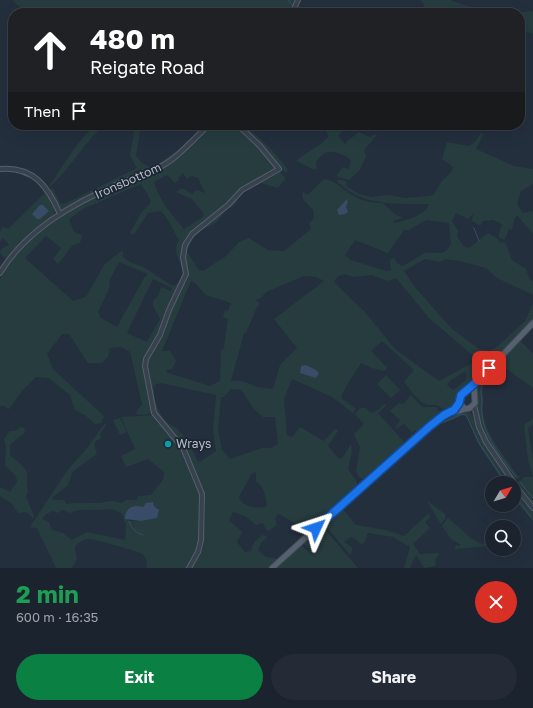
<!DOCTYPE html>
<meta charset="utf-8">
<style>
body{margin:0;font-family:"Golos Text",sans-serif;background:#242b36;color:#f1f3f6;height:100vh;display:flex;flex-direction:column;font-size:15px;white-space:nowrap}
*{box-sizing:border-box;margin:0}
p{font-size:13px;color:#a0a4aa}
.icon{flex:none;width:22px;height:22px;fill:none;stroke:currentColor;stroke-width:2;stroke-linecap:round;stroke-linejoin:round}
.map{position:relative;height:568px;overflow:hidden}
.details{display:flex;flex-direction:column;background:#1b232e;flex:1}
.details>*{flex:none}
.guide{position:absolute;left:8px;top:8px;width:517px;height:122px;border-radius:16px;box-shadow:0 4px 16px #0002,0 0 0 1px #39404a;background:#202124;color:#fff;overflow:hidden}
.needle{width:26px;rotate:52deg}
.fabs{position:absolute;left:485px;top:476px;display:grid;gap:8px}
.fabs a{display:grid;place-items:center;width:36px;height:36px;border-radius:50%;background:#1b232e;box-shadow:0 4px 16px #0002,0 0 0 1px #39404a;font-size:20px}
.pin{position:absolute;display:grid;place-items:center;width:34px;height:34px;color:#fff;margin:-17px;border-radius:8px;box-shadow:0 2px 6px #0006}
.me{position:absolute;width:44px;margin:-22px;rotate:48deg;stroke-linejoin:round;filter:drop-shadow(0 0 3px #0008)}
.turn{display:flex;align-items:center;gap:14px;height:84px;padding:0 16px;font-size:18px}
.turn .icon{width:52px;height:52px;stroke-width:2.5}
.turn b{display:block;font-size:28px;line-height:34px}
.then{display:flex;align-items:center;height:38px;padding:0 16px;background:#0003;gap:8px;font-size:15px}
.round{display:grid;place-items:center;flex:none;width:42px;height:42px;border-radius:21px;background:#242b36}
.overview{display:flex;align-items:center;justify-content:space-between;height:68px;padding:0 16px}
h1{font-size:24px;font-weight:700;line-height:30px;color:#1e9e55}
.action{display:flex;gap:8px;margin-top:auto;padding:8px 16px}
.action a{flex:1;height:46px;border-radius:24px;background:#0b8043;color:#fff;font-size:16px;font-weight:700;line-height:46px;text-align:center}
.action a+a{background:#242b36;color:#f1f3f6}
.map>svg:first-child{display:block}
.green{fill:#263c3f;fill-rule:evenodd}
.water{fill:#394c67}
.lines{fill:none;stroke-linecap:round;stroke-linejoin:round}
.stream{stroke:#394c67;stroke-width:1}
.minor-casing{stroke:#565f6c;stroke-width:6}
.major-casing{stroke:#414a57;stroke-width:7}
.minor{stroke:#38414e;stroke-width:4}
.major{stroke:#56606e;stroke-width:5}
.route-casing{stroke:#114b97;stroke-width:10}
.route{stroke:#1a73e8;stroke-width:7}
.culture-dot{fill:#0f9aa8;stroke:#1d2633;stroke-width:1.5}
.labels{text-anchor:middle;stroke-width:3.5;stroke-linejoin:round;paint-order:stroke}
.street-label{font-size:12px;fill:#b4bcc9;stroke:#1d2633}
.poi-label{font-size:12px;fill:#b4bcc9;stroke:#1d2633;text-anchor:start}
</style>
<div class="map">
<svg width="533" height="568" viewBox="0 0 533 568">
<rect width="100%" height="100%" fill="#242f3e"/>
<path class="green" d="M12,0H296L291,13H26Z
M421,0H450L487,13H428Z
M533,11V34L520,29V13H512Z
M96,125H105C83,143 71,168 50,187L49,186C63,167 78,139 96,125Z
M135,125H141L136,156L142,163L152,168L179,149L204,125H245L270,148L287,168L288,171L286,173L279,167L253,183L254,185L243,191L238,197L237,202L232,207L227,209L216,223L202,230L192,240L187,251L198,269L203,271L226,256L239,242L249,238L268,250L284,251L311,229L309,224L314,218L313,210L303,199L302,192L308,195L324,179C335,180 343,190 352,195C362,201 372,203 383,203L396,215L403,218L393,221L394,223C405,221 426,215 429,204C407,204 381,205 361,197C352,194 344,187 337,182L338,180H343L347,182L346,186L359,194L371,197L389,195L405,198L428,196L433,195L442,181L452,171L453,167L442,159L447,142L469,146L475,142L481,133L484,134L476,149L514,166L533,169V184L521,191L517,204L523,213L533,211V234L517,215L514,220L512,230L509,229L505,240L498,237L502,224L493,220L483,221L480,226L472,221L473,214L468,219L456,213L452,221L458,231L457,237L464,246L469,248L488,233L498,239L500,243L503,242L506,244L512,260L526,269L529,278L533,281V295L497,278L486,268L459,261L446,259L440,262L425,259L404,271L414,286L452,329L479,349L489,351L498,346L525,321L533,303V321L470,382L471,383L459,396L454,406L443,409C434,402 432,407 425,404C417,400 410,389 404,382L414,370L382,341L371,351L387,368L384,371L372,368L361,363C354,375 345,385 341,398L356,409L353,413L332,397L292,379L284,399L287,435L292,437L300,427L324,441L334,430L336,429L338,431L328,446L339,459L343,457L351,444L352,452L348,469L356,480L358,487L309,532L281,515L278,514L275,519L277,525L269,531L266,530L263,523L256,525L245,516L233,512L229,520L242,532L237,542L245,552L251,551C252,543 256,541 262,535L266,536L267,538L261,543L258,550L266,557L278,559L269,568H191L202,549L205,500L190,461L155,412L144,415L135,414L142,404L130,352L121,347L110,348L108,357L102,363H88L69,334H62L47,354L53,369L104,416L101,423L95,424L85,415L75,410L70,395L61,388L49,378L36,377L22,391L9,409L4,406H0V279C16,250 39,231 64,210L58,207L50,190L53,188L60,203L64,204L137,168L130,156ZM183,173L187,179L191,176L198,178L205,193L197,190L192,194L182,188L176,192L192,199L204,214L203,217L184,229C173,216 158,199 154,182L167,175L175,183L179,180L178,178ZM141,184L148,195L151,202L142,212L130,232L131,235L135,233L148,213L161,211C168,218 173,230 179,240C168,257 195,271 174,286C162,281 154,273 143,267C136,264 129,263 123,257V252L121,251L104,265L86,297L73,301L25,258L46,236L61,248L53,259L58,264L73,245L80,243L82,235L74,232L69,219L85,208ZM426,220L449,223L451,244L447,250L442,253H425L403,266L398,264L394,258L390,260L391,270L386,271L351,260L345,255L355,240L388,253L404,230H409ZM119,262L148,274L144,278L117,327L101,318L98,312L109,289L110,279ZM345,274L353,277L371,275L388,281L396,278L429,318L478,360L439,381L395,349L365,312L334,282L338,276ZM304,276L316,277L324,281L274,319L297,348L280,365L273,389L257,387L242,381H231L244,333H246L257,307L260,304L256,300L261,298L266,292ZM153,279L172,288L171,291L161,287L158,296L153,301V306L160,319L147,342L127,333ZM191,281L195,283L206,295L231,303L228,311L225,310L223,317L228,319L224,347L221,351L220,381L210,386L166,372L167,370L172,369L176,361L170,351H162ZM465,371L467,374L466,380L453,390L447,385L451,380ZM161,383L216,395L213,430L216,451L200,462L197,460C194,451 184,434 176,428C174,426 170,425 168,423C158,415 153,398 154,385ZM231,389L241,390L254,409L263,417H275L278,444L271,448H262L230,459L222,450L218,430L221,397H224ZM256,472V481C264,487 267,497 266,507C255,508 247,508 239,499C241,490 248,484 251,474Z
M322,125H349L338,136L345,144L348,140L359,132L370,137L375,134L377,135L364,150L366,156L360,170L349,180L338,177L337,175L343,167L349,169L351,161C348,156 334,151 329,152C324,152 319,158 316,162L317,169H313L296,161C307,152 318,148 328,137L327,133Z
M280,172L286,178L278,188L261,183Z
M47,191L55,210L54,216L30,234L6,259L0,253L1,249L9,245L3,238L0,242V232L3,226L6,229L9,228Z
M520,340L533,354V388L501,365C486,370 481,384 483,398C484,403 482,409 483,414C487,437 505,457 518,476H521L515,480C502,471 481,433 478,416C476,408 478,400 474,392C479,371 505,354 520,340Z
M386,375L400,390L391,398L377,384Z
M411,395L422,407H436L440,412L418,432L415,430L412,433L414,436L410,440L412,432L404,424L396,429L395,428L400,420L390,411L399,403L403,404Z
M384,404L386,405L378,413L406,444L399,450L397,449L396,453L365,480L359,477L356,472L360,447L354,434L364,424L355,414L360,408H366L371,413L377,411Z
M466,410L471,413L486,446L512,483H504L478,444L467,417L464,415L444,423L435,425L401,458L400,457L429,428L449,415Z
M154,415L156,421L181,447L189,467L190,474L200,493L199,524L201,530L197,552L188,568H147C147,563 147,557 142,554C137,551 92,538 88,539C82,540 78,543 75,547L77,559L72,568H56L37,528L30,527L66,472L88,447L105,423L106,425L100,434L101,438L96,441L94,445L97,454L73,471L68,485L52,498L54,500H64L66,504C76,502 85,503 95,503C106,503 109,499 121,503L126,500H137L138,496L151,495L164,478V472L148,459L126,467L121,456L135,449L121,417ZM138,506C145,508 151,505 158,508L157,518L141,521H127ZM110,509C119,511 123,512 124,521L126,524L125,540L87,532L72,540L63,533L52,530L49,522L42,519L46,514L53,511L58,513L62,510L70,513C82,507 97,512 110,509Z
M120,418L127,432L120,435L113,420Z
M533,419V424L528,428L533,460V505L516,484L524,477H533L528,460L524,427L525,424Z
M21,427L24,428L25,432L10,445V456C16,460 26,466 27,474C28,480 26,484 28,491L26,497L34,516L33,518L26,512L18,513L12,504L0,496V487L10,492L17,481L16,476L5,466L6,447L4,439L10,431H15Z
M514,486L533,510V521L514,499Z
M427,501L445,514V519L441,524Z
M342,508L356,525L386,530L404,536L428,514L431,517L425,522L430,528L413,544L420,554L438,553L439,555L435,559L436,566L424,568L417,556H415L410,568H404L410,547L393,537L368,533L364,543L361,544L354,538L351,537L344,542L352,547V553L350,555L325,525Z
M448,518L472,539L482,544L492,541V546L454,549L456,545L459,546L461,545L451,539L442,526Z
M322,526L358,568H276L301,545L314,556L303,543Z"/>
<path class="water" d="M346,200L348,201L346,207L348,212L345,214L339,215L337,210Z
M40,205H43L49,211L40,219H37L32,214Z
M306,365L316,370L319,373L316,378L300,373L301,366Z
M153,502L154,506L159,510L157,518L141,521L125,519C125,508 133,504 143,507L146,503Z"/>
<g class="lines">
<path class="stream" d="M288,0L293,6
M474,228L479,241
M483,384C480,390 481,392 482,399C482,404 481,409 482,414C484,438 503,459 516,477
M444,422L462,414L466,415L479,443L506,483
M520,482L533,498
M514,495L531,517
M129,521C130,527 137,534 143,535"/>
<defs>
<path id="minor" d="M292,13L298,0
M0,169C34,166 48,187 60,214
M0,273C26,230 72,204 118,184C132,178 147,174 160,167C179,157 193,139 209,125
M474,405L479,427L486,442L514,483
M514,484L533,508
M189,568L198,552L201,540L202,494L183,448L154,413L145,366L146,359L160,335L169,310L186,274L183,257L185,245L192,234L228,205L242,190L279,169L260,146L238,125"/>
<path id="major" d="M474,385L475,403L470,408L465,409L459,403L461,395L474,385L533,323
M272,568L430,425L444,415L465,409"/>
</defs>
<use href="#minor" class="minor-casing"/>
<use href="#major" class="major-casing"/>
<use href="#minor" class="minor"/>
<use href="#major" class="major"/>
</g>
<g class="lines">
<defs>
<path id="route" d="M316,528L430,426L444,415L454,410L459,403L461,395L474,384L489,368"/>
</defs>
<use href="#route" class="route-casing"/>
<use href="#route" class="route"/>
</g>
<circle class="culture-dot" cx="168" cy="444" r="4"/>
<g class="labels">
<g class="street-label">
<text transform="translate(128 181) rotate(-24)" y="4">Ironsbottom</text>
</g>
<g class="poi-label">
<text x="176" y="448">Wrays</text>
</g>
</g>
</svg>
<div class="fabs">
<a><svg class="needle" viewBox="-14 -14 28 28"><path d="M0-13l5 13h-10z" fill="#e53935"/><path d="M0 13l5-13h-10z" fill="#a0a4aa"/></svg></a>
<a><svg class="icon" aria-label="search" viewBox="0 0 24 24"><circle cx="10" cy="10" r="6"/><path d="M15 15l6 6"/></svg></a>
</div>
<div class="pin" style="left:489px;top:368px;background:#d93025"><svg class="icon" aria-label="arrive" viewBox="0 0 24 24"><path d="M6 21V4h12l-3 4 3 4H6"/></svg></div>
<svg class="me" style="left:316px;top:528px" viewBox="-20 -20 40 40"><path d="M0-17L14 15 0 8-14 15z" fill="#1a73e8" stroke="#fff" stroke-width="4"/></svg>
<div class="guide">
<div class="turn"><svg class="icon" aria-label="ahead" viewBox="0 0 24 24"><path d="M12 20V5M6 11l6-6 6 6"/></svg><div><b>480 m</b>Reigate Road</div></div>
<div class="then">Then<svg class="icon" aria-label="arrive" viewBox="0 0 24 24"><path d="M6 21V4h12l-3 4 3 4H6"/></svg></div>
</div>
</div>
<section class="details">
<div class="overview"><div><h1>2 min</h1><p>600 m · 16:35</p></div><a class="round" style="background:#d93025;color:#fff"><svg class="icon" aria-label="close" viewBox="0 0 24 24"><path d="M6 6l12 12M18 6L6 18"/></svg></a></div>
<div class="action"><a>Exit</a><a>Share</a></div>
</section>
